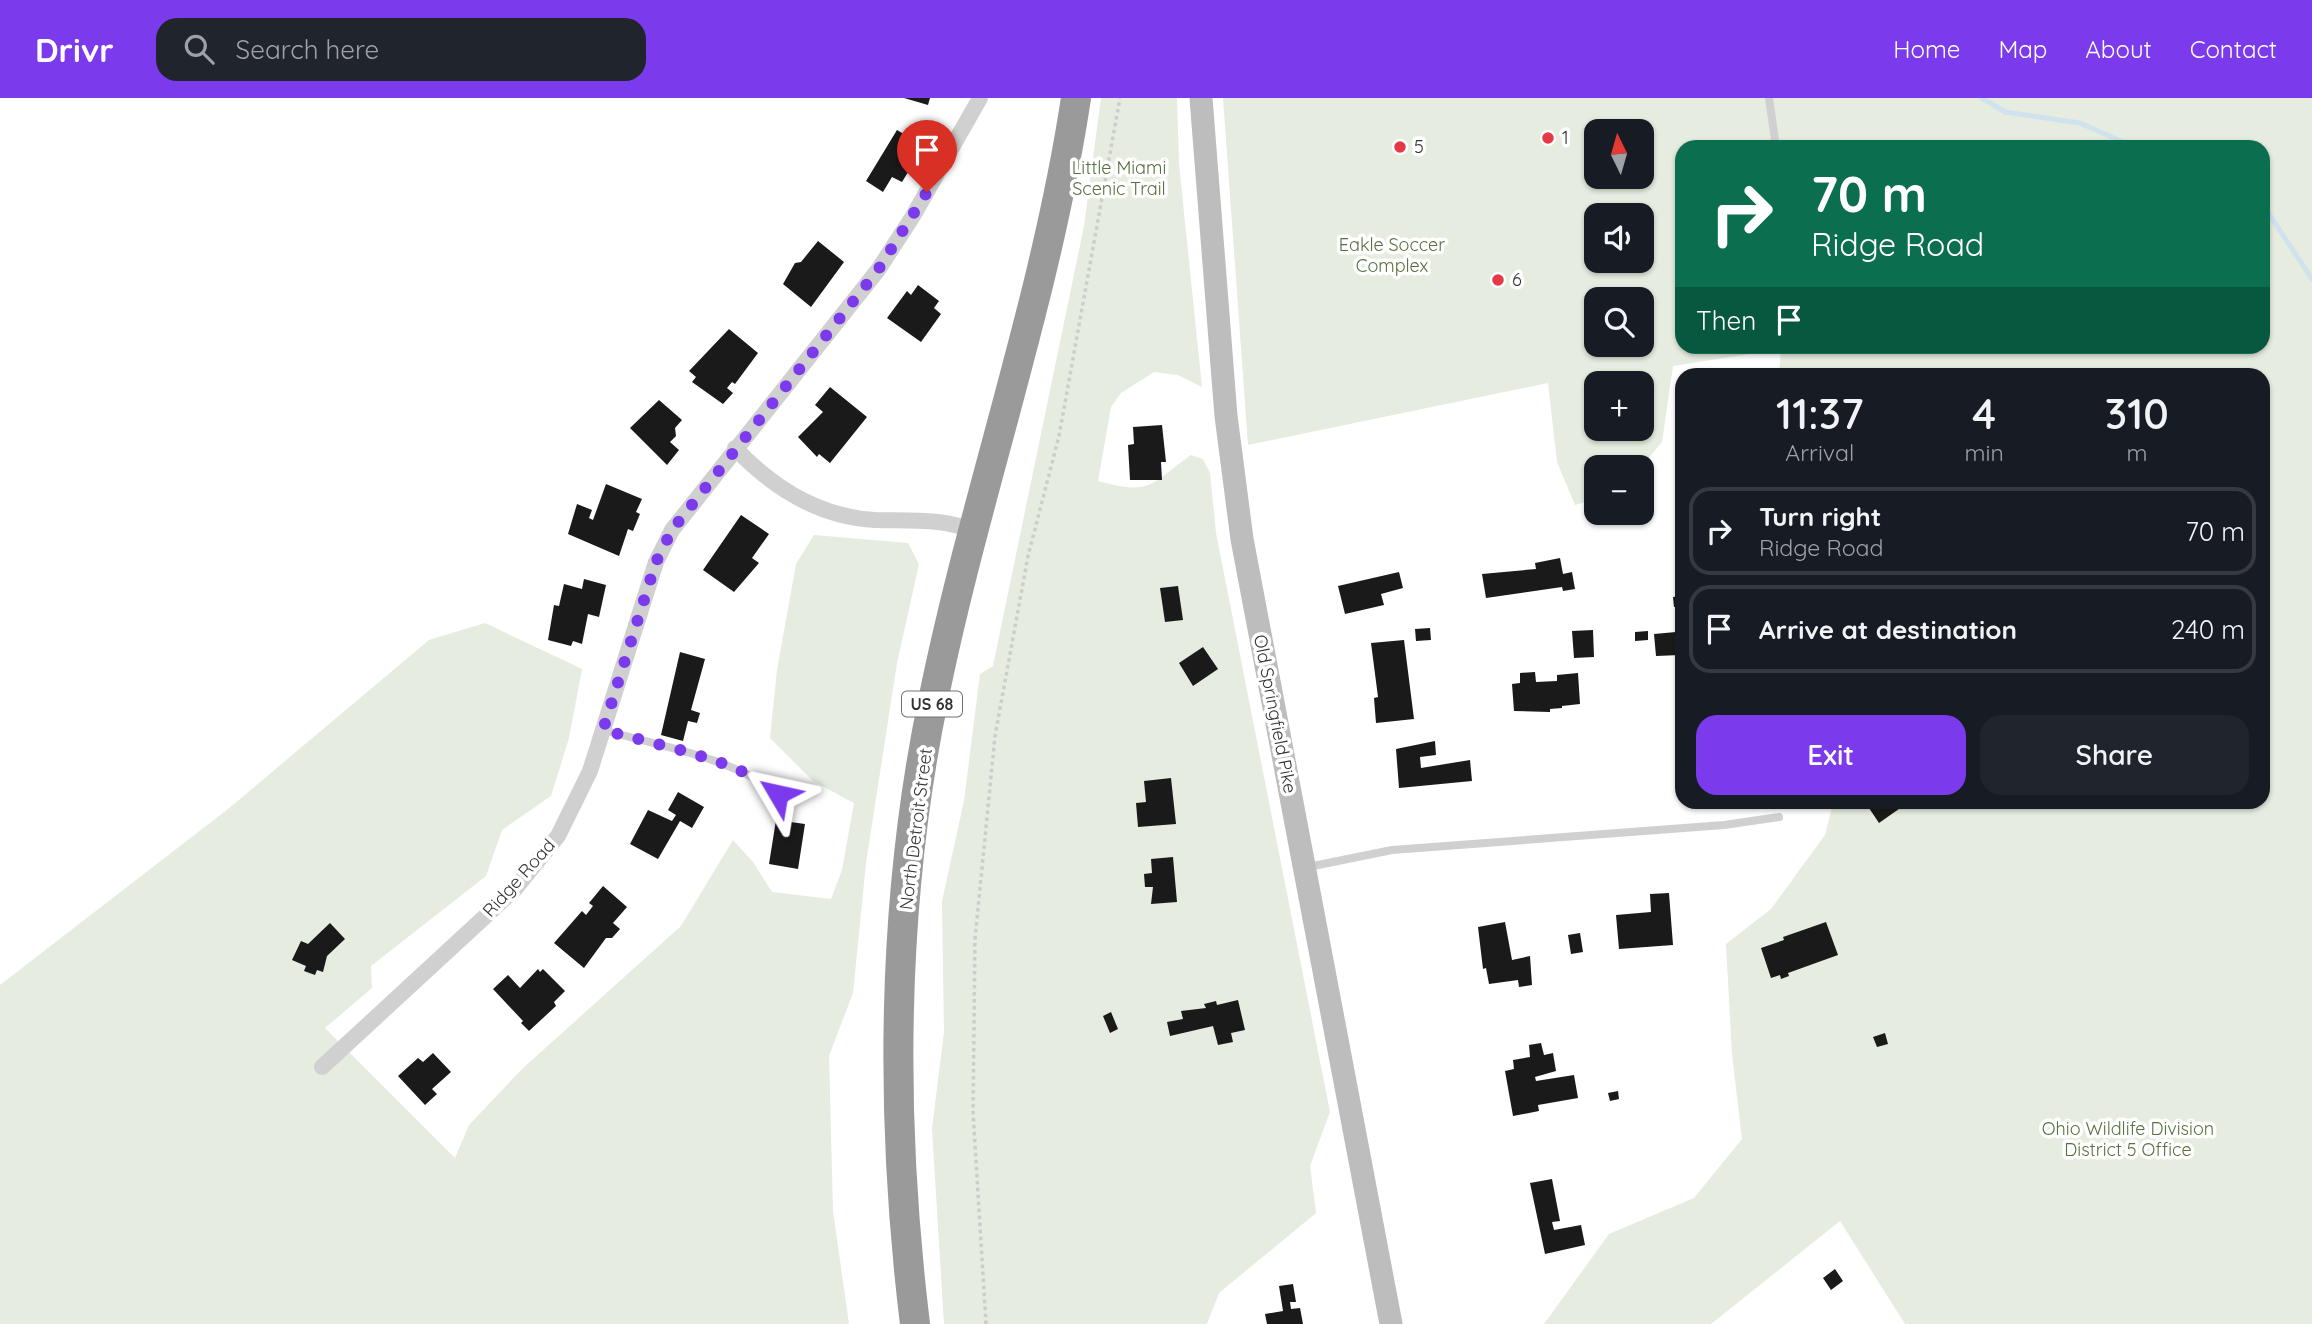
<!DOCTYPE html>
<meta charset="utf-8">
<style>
body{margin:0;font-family:Quicksand,sans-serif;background:#20242c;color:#f1f3f6;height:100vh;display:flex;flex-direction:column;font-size:26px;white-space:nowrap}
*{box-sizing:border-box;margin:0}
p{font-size:23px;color:#9ea1a6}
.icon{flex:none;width:38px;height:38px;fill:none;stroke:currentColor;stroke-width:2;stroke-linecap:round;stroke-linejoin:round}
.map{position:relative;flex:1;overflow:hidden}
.sheet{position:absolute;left:1675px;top:270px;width:595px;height:441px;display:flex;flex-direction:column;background:#171b24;border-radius:21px;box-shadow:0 2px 5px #0004}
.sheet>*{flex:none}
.guide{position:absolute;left:1675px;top:42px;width:595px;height:214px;border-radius:21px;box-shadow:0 2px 5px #0004;background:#0b6e4f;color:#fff;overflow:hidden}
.needle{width:46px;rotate:355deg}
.fabs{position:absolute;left:1584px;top:21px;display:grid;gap:14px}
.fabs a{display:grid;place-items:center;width:70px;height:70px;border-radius:14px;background:#171b24;box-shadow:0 2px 5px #0004;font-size:35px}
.pin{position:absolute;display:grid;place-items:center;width:60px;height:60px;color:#fff;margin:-72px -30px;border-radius:50% 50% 50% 0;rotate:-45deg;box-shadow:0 0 7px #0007}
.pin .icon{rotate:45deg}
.me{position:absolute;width:77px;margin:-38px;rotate:306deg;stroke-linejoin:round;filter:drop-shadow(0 0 5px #0008)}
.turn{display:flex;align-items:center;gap:24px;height:147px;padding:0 21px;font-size:32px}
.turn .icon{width:91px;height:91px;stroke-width:2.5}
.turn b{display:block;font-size:49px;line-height:60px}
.then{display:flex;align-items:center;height:66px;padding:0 21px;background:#0003;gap:14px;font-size:26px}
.eta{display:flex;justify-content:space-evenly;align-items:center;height:119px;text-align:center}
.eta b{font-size:42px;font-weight:600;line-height:49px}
.button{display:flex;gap:14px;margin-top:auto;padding:14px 21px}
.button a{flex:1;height:80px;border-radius:21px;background:#7c3aed;color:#fff;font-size:28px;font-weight:600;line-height:80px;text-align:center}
.button a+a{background:#20242c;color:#f1f3f6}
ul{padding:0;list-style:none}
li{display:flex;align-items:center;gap:21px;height:88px;margin:0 14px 10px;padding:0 7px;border:4px solid #363941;border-radius:21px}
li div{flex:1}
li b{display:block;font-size:26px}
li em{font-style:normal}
header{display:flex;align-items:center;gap:42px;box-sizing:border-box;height:98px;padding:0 35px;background:#7c3aed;color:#fff}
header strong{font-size:33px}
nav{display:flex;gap:38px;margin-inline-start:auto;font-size:24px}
.search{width:490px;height:63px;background:#20242c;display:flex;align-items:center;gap:18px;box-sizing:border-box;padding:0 24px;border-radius:21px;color:#9ea1a6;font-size:26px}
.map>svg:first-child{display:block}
.green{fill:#e6ecdf;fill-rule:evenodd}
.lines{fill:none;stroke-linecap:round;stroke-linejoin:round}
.stream{stroke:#cfe2ee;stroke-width:5}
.building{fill:#1a1a1a}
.path{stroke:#cdcdcd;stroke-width:3.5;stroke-dasharray:3.5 3.5;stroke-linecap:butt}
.lane{stroke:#d0d0d0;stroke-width:8}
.street{stroke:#d0d0d0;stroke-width:16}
.secondary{stroke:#bdbdbd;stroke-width:23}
.highway{stroke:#9a9a9a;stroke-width:30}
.route{stroke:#7c3aed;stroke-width:12;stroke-dasharray:0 21.6}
.poi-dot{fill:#e63946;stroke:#fff;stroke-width:2.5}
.labels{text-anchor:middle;stroke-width:7;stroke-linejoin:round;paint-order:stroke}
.shield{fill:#fff;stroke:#707070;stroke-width:2}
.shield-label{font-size:16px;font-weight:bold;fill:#333}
.poi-label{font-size:18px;fill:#333;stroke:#fff;text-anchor:start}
.park-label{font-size:18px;fill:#56703f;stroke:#fff}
.street-label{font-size:18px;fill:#333;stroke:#fff}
</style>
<header>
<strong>Drivr</strong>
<div class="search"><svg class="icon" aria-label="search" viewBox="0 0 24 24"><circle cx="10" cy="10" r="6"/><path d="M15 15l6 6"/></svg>Search here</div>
<nav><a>Home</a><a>Map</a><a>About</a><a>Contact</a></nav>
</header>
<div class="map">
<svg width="2312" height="1226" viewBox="0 0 2312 1226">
<rect width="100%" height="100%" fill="#fff"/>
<path class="green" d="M1101,0H1177L1179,66L1202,289L1178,277L1154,274L1121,295L1111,309L1098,383C1152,398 1150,386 1191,357L1203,361L1210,375L1216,435L1330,1014L1310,1068L1316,1115L1219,1195L1207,1226H944L932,1030L944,934L942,803L964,703L980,576L993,568L1084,128Z
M1223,0H2312V1226H1905L1840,1123L1711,1226H1544L1609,1136L1694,1100L1742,1041L1732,956L1726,846L1771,811L1825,737L1833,705L2263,704V276H1779L1781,251L1673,268L1662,344L1641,369H1596V401L1575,407L1557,364L1548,285L1248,347ZM1596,33H1642V79H1596ZM1682,49H2263V248H1682ZM1596,117H1642V163H1596ZM1596,201H1642V247H1596ZM1596,285H1642V331H1596Z
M814,437L908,445L919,466L897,565L866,765L853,895L829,958L833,1113L849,1226H0V887L228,711L429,542L485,525L582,571L569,640L551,698L502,732L486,778L371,868L372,890L325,930L455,1060L469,1027L522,971L681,828L733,742L753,764L772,794L831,801L842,772L854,705L813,683L770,640L777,572L796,466Z"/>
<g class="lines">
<path class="stream" d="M1982,0L2005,14L2080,25L2134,49
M2263,107L2312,181"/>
</g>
<path class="building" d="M904,0H930L928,7Z
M897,32L924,48L902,84L892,79L883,94L866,83Z
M818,143L844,164L811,209L783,186L795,165L801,164Z
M918,187L939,203L934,210L941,216L921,244L887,220L907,193L911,197Z
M729,231L758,255L735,286L732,284L727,290L733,295L723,306L692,284L696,279L689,273Z
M830,289L867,319L830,365L819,356L817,359L798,339L823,314L815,307Z
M659,302L682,322L675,330L676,338L670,344L679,352L667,367L630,330Z
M1162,327L1166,364H1161L1162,382H1130L1128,347L1134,346L1133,329Z
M606,386L642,401L636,414L640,416L633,433L628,431L619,458L568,436L577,406L592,412L589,420L593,422Z
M741,417L769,436L752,460L759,465L734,494L703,472Z
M1560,460L1563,476L1572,474L1575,491L1563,493L1562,489L1486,500L1482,476L1536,471L1535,465Z
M1399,474L1403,490L1381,496L1384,507L1345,516L1338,488Z
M584,481L606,487L599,519L588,516L582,546L573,543L571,548L548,542L554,507L559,508L564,486L582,491Z
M1178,488L1183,522L1165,524L1160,490Z
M1682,498V508L1674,509L1673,499Z
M1675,522H1682L1680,557L1656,558L1654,536L1676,534Z
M1430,530L1431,542L1416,543L1415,531Z
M1593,532L1594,559L1574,560L1572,533Z
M1648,533V542L1635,543V534Z
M1404,542L1414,621L1376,625L1374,600L1378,599L1371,545Z
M1203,549L1218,571L1193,588L1179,565Z
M680,554L705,561L691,612L700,615L697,625L688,623L683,643L661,637Z
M1535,574L1536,584L1557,583V577L1578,575L1580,606L1562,608V610L1550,611V614L1514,613L1512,586L1520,585V575Z
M1435,643L1436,657L1420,659L1421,670L1470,662L1472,683L1399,690L1396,651Z
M1171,680L1176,726L1138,729L1136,705L1146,704L1144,683Z
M678,694L704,709L692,730L680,723L658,761L630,746L648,712L672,723L676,717L668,712Z
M1872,704H1905L1906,706L1879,725L1867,707Z
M776,722L805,726L798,771L769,766Z
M1173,759L1177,804L1151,806L1153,789H1145L1144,776L1152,775L1151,761Z
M603,788L627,809L613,825L620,831L612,840H606L584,870L554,845L582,813L586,817L593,808L589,805Z
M1669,795L1673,847L1619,851L1616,817L1651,814L1650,796Z
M1505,824L1512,862L1530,858L1532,887L1519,889L1518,882L1489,886L1486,870L1483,871L1478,829Z
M1826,824L1838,857L1788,875L1789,878L1781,881L1780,877L1771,880L1761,850L1784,842L1783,839Z
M330,825L345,841L327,858L323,874L317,872L315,877L304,873L306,868L292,862L301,843L308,846Z
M1580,835L1583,854L1571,856L1568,837Z
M538,871L540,874L543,871L565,893L554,904L556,908L529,933L521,925L523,923L493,891L508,877L520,890Z
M1238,902L1245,932L1231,935L1233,944L1218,947L1213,928L1170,938L1167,924L1183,921L1181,913L1206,910L1204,906L1216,903L1217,907Z
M1111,914L1118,931L1110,935L1103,918Z
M1885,935L1888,946L1877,949L1873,939Z
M1541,945L1544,957L1553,955L1556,973L1535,979L1536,983L1574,977L1578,1000L1538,1007L1539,1013L1513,1018L1505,973L1514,971L1513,962L1530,959L1529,947Z
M433,955L451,974L432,991L437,996L425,1007L398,978L418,960L423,964Z
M1618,993L1619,1001L1610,1003L1608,995Z
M1552,1081L1560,1123L1552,1124L1554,1132L1581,1127L1585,1147L1545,1156L1530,1085Z
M1835,1171L1843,1183L1831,1192L1823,1180Z
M1293,1186L1296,1204H1290L1291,1211L1300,1210L1303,1226H1267L1265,1216L1283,1213L1279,1188Z"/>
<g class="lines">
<path class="path" d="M986,1226L973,1014L975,841L995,638L1028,458L1059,338L1120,0"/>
<path class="lane" d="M1769,0L1776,49
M603,632C652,646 742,662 778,697
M1308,769L1392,752L1724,727L1779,719"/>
<path class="street" d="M735,350C772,389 819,419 875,422C911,423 941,420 975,433
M322,969L515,791L558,738L590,673L656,464L672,432L878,172L913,118L980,0"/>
<path class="secondary" d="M1201,0L1226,318L1242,441L1391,1226"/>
<path class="highway" d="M915,1226C890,1021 891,806 933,603C974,400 1045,205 1076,0"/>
</g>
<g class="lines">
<path class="route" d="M778,696C742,662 653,646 603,632L656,464L672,432L878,172L927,94"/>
</g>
<g class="poi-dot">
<circle cx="1548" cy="40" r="7"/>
<circle cx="1400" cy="49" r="7"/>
<circle cx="1498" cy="182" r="7"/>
</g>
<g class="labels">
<rect class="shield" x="902" y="593.5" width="60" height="25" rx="5"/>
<g class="shield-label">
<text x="932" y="612">US 68</text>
</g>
<g class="poi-label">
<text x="1562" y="46">1</text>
<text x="1414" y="55">5</text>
<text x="1512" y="188">6</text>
</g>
<g class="park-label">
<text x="1119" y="76">Little Miami<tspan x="1119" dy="21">Scenic Trail</tspan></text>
<text x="1392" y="153">Eakle Soccer<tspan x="1392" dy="21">Complex</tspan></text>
<text x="2128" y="1037">Ohio Wildlife Division<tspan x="2128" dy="21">District 5 Office</tspan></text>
</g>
<g class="street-label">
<text transform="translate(1275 616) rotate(79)" y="6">Old Springfield Pike</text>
<text transform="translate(916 731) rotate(-83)" y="6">North Detroit Street</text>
<text transform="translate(519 780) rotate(-48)" y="6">Ridge Road</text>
</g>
</g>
</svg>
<div class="fabs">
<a><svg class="needle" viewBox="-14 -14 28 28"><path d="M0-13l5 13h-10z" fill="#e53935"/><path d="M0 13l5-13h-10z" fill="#9ea1a6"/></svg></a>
<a><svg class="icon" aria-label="sound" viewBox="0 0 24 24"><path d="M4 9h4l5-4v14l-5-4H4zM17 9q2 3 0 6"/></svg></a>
<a><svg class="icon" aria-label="search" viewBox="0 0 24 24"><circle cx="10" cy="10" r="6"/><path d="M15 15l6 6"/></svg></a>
<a>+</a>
<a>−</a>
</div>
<div class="pin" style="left:927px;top:94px;background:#d93025"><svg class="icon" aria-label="arrive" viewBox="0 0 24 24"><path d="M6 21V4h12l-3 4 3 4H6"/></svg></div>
<svg class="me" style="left:778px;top:696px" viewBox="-20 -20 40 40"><path d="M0-17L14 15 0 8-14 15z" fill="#7c3aed" stroke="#fff" stroke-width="4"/></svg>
<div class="guide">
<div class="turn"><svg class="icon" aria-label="right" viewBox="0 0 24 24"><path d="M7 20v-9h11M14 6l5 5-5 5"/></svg><div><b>70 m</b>Ridge Road</div></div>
<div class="then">Then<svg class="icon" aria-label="arrive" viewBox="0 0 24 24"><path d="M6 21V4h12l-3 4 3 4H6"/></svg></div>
</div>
<section class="sheet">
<div class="eta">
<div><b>11:37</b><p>Arrival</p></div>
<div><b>4</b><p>min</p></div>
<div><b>310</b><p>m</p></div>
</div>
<ul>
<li><svg class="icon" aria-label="right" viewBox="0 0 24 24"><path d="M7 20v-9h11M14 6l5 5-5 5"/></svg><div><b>Turn right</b><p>Ridge Road</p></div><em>70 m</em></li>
<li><svg class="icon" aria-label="arrive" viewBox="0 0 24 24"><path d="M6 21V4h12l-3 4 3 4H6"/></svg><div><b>Arrive at destination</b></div><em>240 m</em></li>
</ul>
<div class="button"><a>Exit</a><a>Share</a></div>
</section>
</div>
